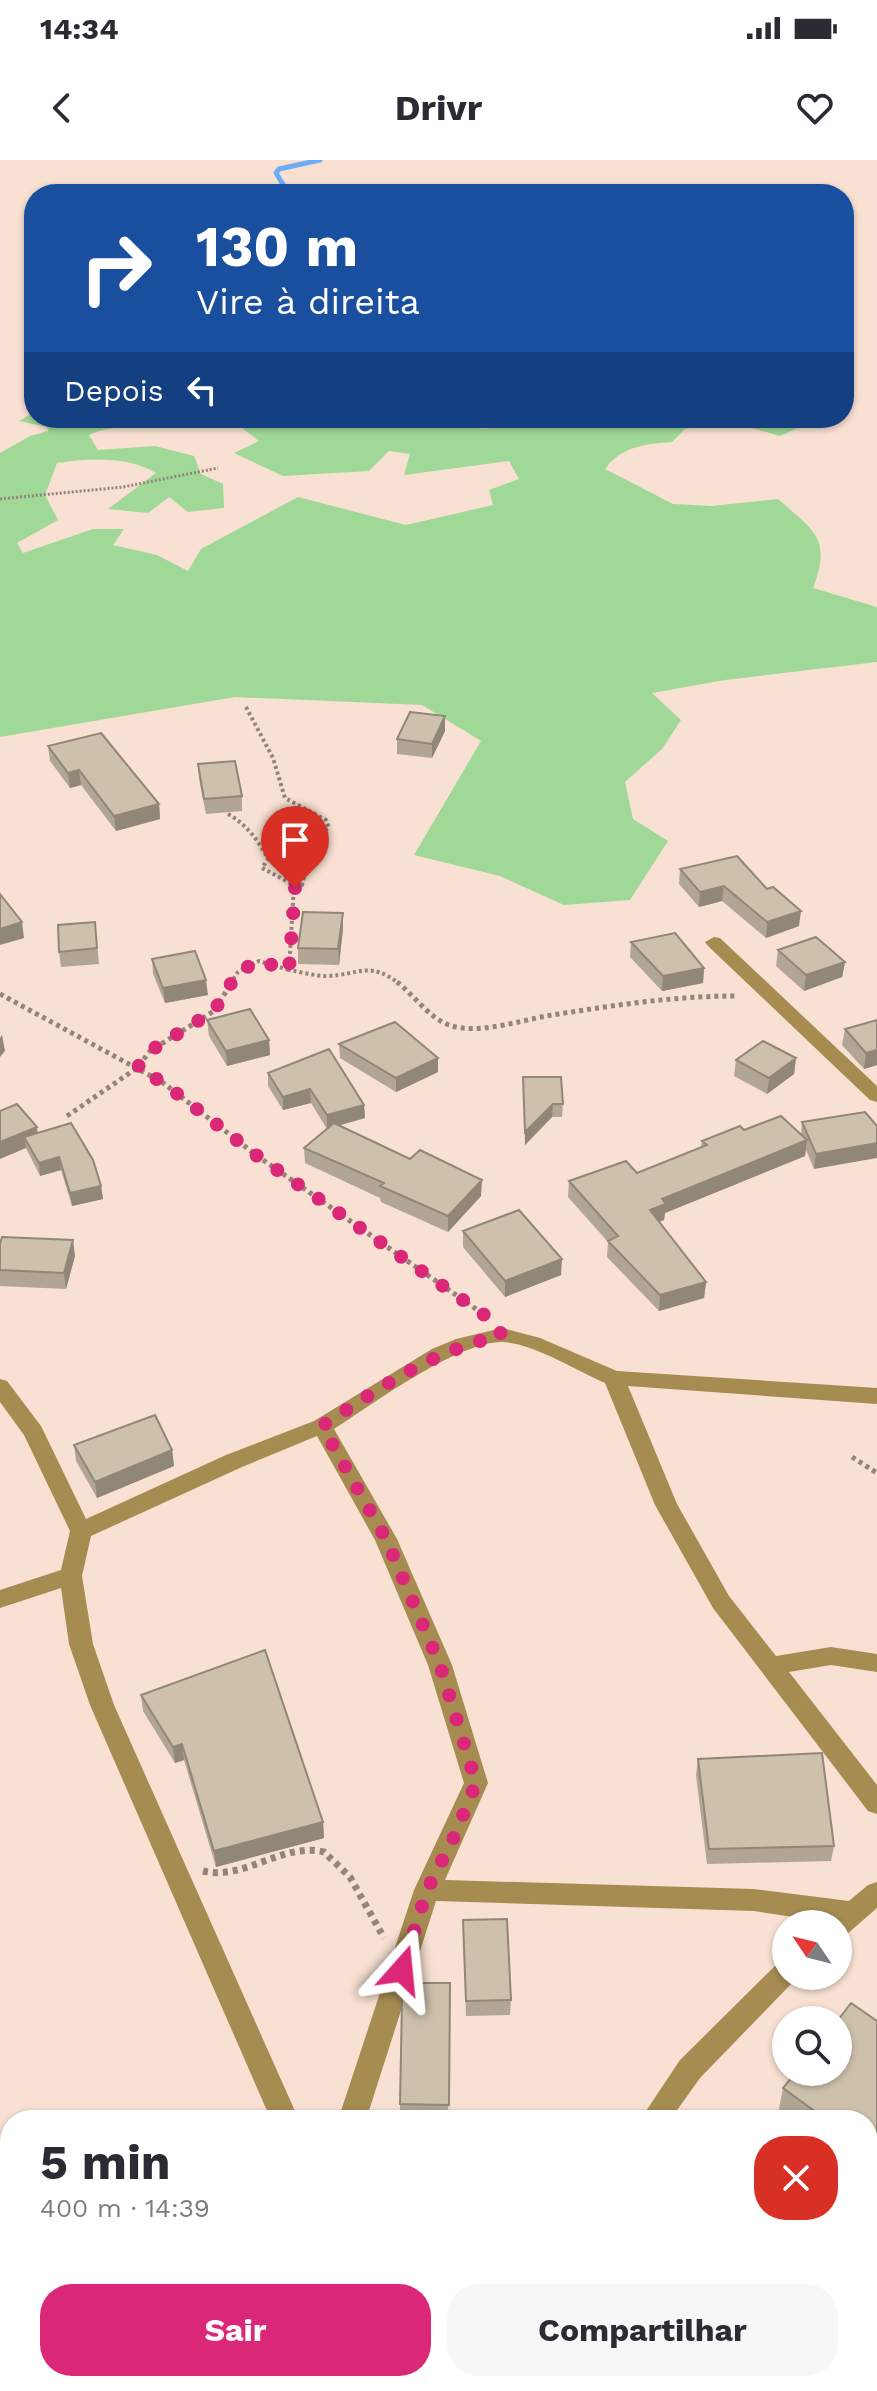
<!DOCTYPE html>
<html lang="pt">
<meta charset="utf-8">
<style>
body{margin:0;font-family:"Work Sans",sans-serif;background:#f7f7f7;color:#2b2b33;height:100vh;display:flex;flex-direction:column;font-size:30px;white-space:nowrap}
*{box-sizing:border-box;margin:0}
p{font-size:26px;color:#7c7c81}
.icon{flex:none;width:44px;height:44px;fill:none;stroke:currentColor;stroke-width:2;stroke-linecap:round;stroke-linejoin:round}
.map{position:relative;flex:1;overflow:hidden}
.drawer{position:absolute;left:0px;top:1950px;width:878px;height:282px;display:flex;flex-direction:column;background:#fff;border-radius:32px 32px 0 0;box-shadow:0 2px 6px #0004}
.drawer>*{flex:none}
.guide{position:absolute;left:24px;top:24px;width:830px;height:244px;border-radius:32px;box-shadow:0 2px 6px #0004;background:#1a4fa0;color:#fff;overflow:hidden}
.needle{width:52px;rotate:305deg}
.controls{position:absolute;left:772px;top:1750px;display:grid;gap:16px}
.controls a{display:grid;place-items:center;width:80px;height:80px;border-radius:50%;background:#fff;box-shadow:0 2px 6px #0004;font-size:40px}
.pin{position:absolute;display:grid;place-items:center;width:68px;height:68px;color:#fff;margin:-82px -34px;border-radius:50% 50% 50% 0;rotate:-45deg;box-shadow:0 0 8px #0007}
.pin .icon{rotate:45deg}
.me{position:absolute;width:88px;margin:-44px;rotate:18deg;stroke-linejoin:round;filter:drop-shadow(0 0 6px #0008)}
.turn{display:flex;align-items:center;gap:28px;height:168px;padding:0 40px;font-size:36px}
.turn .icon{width:104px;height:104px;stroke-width:2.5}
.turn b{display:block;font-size:56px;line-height:68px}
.then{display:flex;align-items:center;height:76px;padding:0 40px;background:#0003;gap:16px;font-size:30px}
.round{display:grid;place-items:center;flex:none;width:84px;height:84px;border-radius:32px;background:#f7f7f7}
.head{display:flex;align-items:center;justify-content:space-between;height:136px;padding:0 40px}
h1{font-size:48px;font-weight:700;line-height:60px}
.button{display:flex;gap:16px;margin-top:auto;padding:16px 40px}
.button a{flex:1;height:92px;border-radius:32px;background:#db2777;color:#fff;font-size:32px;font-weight:700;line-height:92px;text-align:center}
.button a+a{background:#f7f7f7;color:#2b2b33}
.status{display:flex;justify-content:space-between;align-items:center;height:56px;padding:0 40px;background:#fff;direction:ltr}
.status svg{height:22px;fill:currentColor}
header{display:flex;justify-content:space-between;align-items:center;height:104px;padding:0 40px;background:#fff;font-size:36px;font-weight:700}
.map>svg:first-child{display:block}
.green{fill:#a0d997}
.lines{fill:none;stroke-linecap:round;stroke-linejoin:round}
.stream{stroke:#6facf8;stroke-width:5}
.path-far3{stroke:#95847a;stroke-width:3;stroke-dasharray:2 2;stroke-linecap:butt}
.path-far2{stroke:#95847a;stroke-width:4;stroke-dasharray:3 3;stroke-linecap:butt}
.path-far1{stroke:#95847a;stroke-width:5;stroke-dasharray:4 4;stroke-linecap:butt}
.path{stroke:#95847a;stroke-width:7;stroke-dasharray:5 5;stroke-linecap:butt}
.minor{fill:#a68c51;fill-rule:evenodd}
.wall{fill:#b1a694}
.shaded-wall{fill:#908778}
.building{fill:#cec1ac;stroke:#908778;stroke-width:2}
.route{stroke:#db2777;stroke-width:14;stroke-dasharray:0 25.2}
</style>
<div class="status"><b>14:34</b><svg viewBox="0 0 49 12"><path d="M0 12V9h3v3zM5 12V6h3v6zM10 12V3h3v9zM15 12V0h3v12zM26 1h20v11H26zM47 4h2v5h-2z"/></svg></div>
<header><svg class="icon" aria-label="back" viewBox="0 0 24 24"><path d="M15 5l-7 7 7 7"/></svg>Drivr<svg class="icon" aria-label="heart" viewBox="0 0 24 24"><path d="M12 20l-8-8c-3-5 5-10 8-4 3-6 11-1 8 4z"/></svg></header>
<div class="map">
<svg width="877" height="2231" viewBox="0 0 877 2231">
<rect width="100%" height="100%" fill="#f8e0d2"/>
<path class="green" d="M34,252V258H182C150,274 121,260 89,275L98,290L155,286L194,296L201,314L223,324L224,348L188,352L169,337L148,353L108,349L156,313C128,296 89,298 57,303L45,335L58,360L17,383L23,393L93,369H124L113,385L157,395L188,411L201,389L298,337L406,365L493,345L489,330L519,319L509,301L404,315L410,294L389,291L369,311L283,316L234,293L259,281L229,258H453C475,271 491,273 512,258H821L780,276L728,261L685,269L672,282C645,284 622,286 605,309L673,344L712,346L778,339C814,371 832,378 813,428L877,447V502L725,520L652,533L681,560L662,589L625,622L633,659L668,681L630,740L564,745L500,716L414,695L481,581L422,545L235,537L0,577V293L30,276L48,271L47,267L19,261Z"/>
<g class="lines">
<path class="stream" d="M289,34L276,13L279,9L320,0"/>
<path class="path-far3" d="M0,339L123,327L218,308"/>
<path class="path-far2" d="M246,547L273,598L285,638L326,660L329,668L307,681L297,697L306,710L302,725L295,728
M228,654C246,664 259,681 268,699L262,708L294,725L289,810C301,812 315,816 327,816C360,815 368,800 400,824
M230,824L238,812L259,801L289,810"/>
<path class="path-far1" d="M397,822C414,835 429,858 449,865C476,875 519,861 546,856C609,846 672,836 736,836
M0,834L162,922L256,995L486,1156
M67,956L137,908L150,891L214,851L232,822
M852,1297L877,1313"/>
<path class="path" d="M203,1711C244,1721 282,1682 324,1692L350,1717L384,1778"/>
<path class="minor" d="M714,777L720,778L877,926V942L870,940L708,786L705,782Z
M502,1168L540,1178L617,1211L877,1228V1244L628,1226L677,1344L729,1436L776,1496L831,1487L877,1494V1512L831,1505L789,1512L877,1625V1654L868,1651L713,1448L655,1345L605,1223C578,1211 532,1183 503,1182C458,1181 373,1244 334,1269L397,1379L452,1505L488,1623L445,1720L754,1729L849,1741L868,1725L877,1722V1748L847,1774L838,1777V1764L754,1751L436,1741L366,1960H338L414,1730L464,1623L428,1505L375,1380L317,1276L242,1307L91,1376L82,1416L93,1484L114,1545L299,1960H271L90,1545L69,1484L61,1428L0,1448V1430L61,1410L70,1371L24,1275L0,1242V1219L7,1221L41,1266L86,1359L226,1295L314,1261L432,1189L456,1179Z
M786,1800V1816H797L795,1820L700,1918L670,1960H640L680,1900L777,1804Z
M299,2222H329V2231H299Z
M458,2222H489L485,2231H454Z"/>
</g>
<path class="wall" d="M445,556V571L432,598L397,594V579Z
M48,586L159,644L160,659L116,671L81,625L70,628L50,601Z
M198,604L242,636V651L206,654L199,619Z
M737,696L799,766L766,778L722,741L699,747L679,724L680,709Z
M95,762L99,804L61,807L59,792Z
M343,768L339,805L298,804V788Z
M631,782L704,808L703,823L662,831L630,797Z
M778,790L845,802L842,817L804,831L776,806Z
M152,799L208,835L165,843L153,814Z
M207,860L269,880L270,895L227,906L209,876Z
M877,860V905L864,909L842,885L845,869Z
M339,884L438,912L396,932L340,898Z
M796,898L794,914L767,934L734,916L736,900Z
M268,913L364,945L365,958L339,965L481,1036L448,1072L381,1042L380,1038L305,1003L304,988L327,969L311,943L283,950L268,926Z
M523,917L563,944L562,957H552L525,985Z
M0,951L37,973L101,1026L103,1039L72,1046L61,1010L40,1016L26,988Z
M865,952L814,1009L806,990L805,996L665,1053L664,1060L659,1062L706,1122L704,1138L659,1151L607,1097L608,1082L568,1037L569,1021L637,1013L701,988L702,981L744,970L801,974L802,962Z
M463,1071L561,1115L505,1137L463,1087Z
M0,1084L75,1096L66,1129L0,1126Z
M74,1285L172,1290L174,1306L97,1338L76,1301Z
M141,1535L323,1662L324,1678L216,1707L184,1600L175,1603L143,1551Z
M698,1599L834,1686L831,1701L707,1704L696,1615Z
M463,1760L511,1840L510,1855L466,1856Z
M450,1823L448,1960L400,1959V1944Z
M877,1861V2021L868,2015V1960H794L779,1949L783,1928Z
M648,2222H699L693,2231H660Z"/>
<path class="shaded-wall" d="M445,556V571L432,598V584Z
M79,610L81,625L70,628L68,613Z
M159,644L160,659L116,671L114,656Z
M724,726L722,741L699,747L700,732Z
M801,751L799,766L766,778L767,762Z
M343,753V768L339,805L338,789Z
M22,762L24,778L0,785V769Z
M845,802L842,817L804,831L806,815Z
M704,808L703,823L662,831L663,816Z
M206,820L208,835L165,843L163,828Z
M2,875L5,891L0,897V878Z
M269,880L270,895L227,906L226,891Z
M877,890V905L864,909L866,893Z
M438,898V912L396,932V918Z
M796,898L794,914L767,934L769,918Z
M310,929L311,943L283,950V937Z
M553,944L552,957L525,985V972Z
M364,945L365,958L327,969V955Z
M37,967L39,983L24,977L26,988L0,999V982Z
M807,980L805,996L665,1053L664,1060L649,1066L650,1050L662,1039Z
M877,983V998L814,1009L816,994Z
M59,997L61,1010L40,1016L39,1003Z
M482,1020L481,1036L448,1072V1056Z
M101,1026L103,1039L72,1046L70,1033Z
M73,1080L75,1096L66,1129L64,1113Z
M562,1099L561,1115L505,1137V1121Z
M706,1122L704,1138L659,1151L660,1135Z
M172,1290L174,1306L97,1338L95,1322Z
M182,1584L184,1600L175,1603L173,1587Z
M323,1662L324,1678L216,1707L214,1691Z
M689,2222H699L693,2231H684L685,2227Z"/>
<path class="building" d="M410,552L445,556L432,584L397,579Z
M101,573L159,644L114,656L79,610L68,613L48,586Z
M235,601L242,636L204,639L198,604Z
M737,696L767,729L773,727L801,751L767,762L724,726L700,732L680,709Z
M0,734L22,762L0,769Z
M303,752L343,753L338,789L298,788Z
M95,762L97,788L59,792L58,765Z
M675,773L704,808L663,816L631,782Z
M816,777L845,802L806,815L778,790Z
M195,791L206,820L163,828L152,799Z
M250,849L269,880L226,891L207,860Z
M877,860V890L866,893L845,869Z
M395,862L438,898L396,918L339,884Z
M763,881L796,898L769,918L736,900Z
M329,889L364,945L327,955L310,929L283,937L268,913Z
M523,917H561L563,944H553L525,972Z
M17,944L37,967L0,982V951Z
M865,952L877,966V983L816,994L802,962Z
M781,956L807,980L662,1039L666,1044L650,1050L706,1122L660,1135L608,1081L618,1076L569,1021L626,1001L637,1013L707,985L702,981L740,966L744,970Z
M71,963L93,1000L101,1026L70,1033L59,997L39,1003L24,977Z
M334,963L410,999L420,990L482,1020L448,1056L380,1026L384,1023L304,988Z
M519,1050L562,1099L505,1121L463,1071Z
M2,1077L73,1080L64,1113L0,1110V1084Z
M155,1255L172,1290L95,1322L74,1285Z
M265,1490L323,1662L214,1691L182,1584L173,1587L141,1535Z
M822,1593L834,1686L709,1689L698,1599Z
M507,1759L511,1840L466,1841L463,1760Z
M408,1823H450L449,1945L400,1944L402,1840Z
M851,1843L877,1861V1996L868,1990V1960H827L783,1928L796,1912H838V1860Z
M678,2222H689L685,2227Z"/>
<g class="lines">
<path class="route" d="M295,728L289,810L259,801L238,812L214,851L150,891L137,908L162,922L256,995L490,1159L502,1175C430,1192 383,1226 322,1266L386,1379L440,1505L476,1623L454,1677L427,1730L402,1810"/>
</g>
</svg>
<div class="controls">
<a><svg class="needle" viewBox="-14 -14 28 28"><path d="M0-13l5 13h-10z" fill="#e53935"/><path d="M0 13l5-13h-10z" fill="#7c7c81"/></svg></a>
<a><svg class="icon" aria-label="search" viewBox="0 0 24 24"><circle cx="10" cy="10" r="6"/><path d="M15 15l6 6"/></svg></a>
</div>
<div class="pin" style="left:295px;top:728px;background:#d93025"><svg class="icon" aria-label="arrive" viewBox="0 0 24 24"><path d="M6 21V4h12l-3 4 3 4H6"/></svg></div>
<svg class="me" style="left:402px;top:1810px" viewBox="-20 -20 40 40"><path d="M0-17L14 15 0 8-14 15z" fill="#db2777" stroke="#fff" stroke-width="4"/></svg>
<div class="guide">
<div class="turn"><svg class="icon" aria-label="right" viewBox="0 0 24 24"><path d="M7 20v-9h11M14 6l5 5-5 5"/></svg><div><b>130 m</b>Vire à direita</div></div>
<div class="then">Depois<svg class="icon" aria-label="left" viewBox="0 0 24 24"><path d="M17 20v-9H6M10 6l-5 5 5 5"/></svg></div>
</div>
<section class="drawer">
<div class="head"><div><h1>5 min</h1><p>400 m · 14:39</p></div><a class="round" style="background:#d93025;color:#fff"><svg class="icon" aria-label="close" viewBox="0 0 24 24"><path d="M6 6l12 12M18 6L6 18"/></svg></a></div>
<div class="button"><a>Sair</a><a>Compartilhar</a></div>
</section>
</div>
